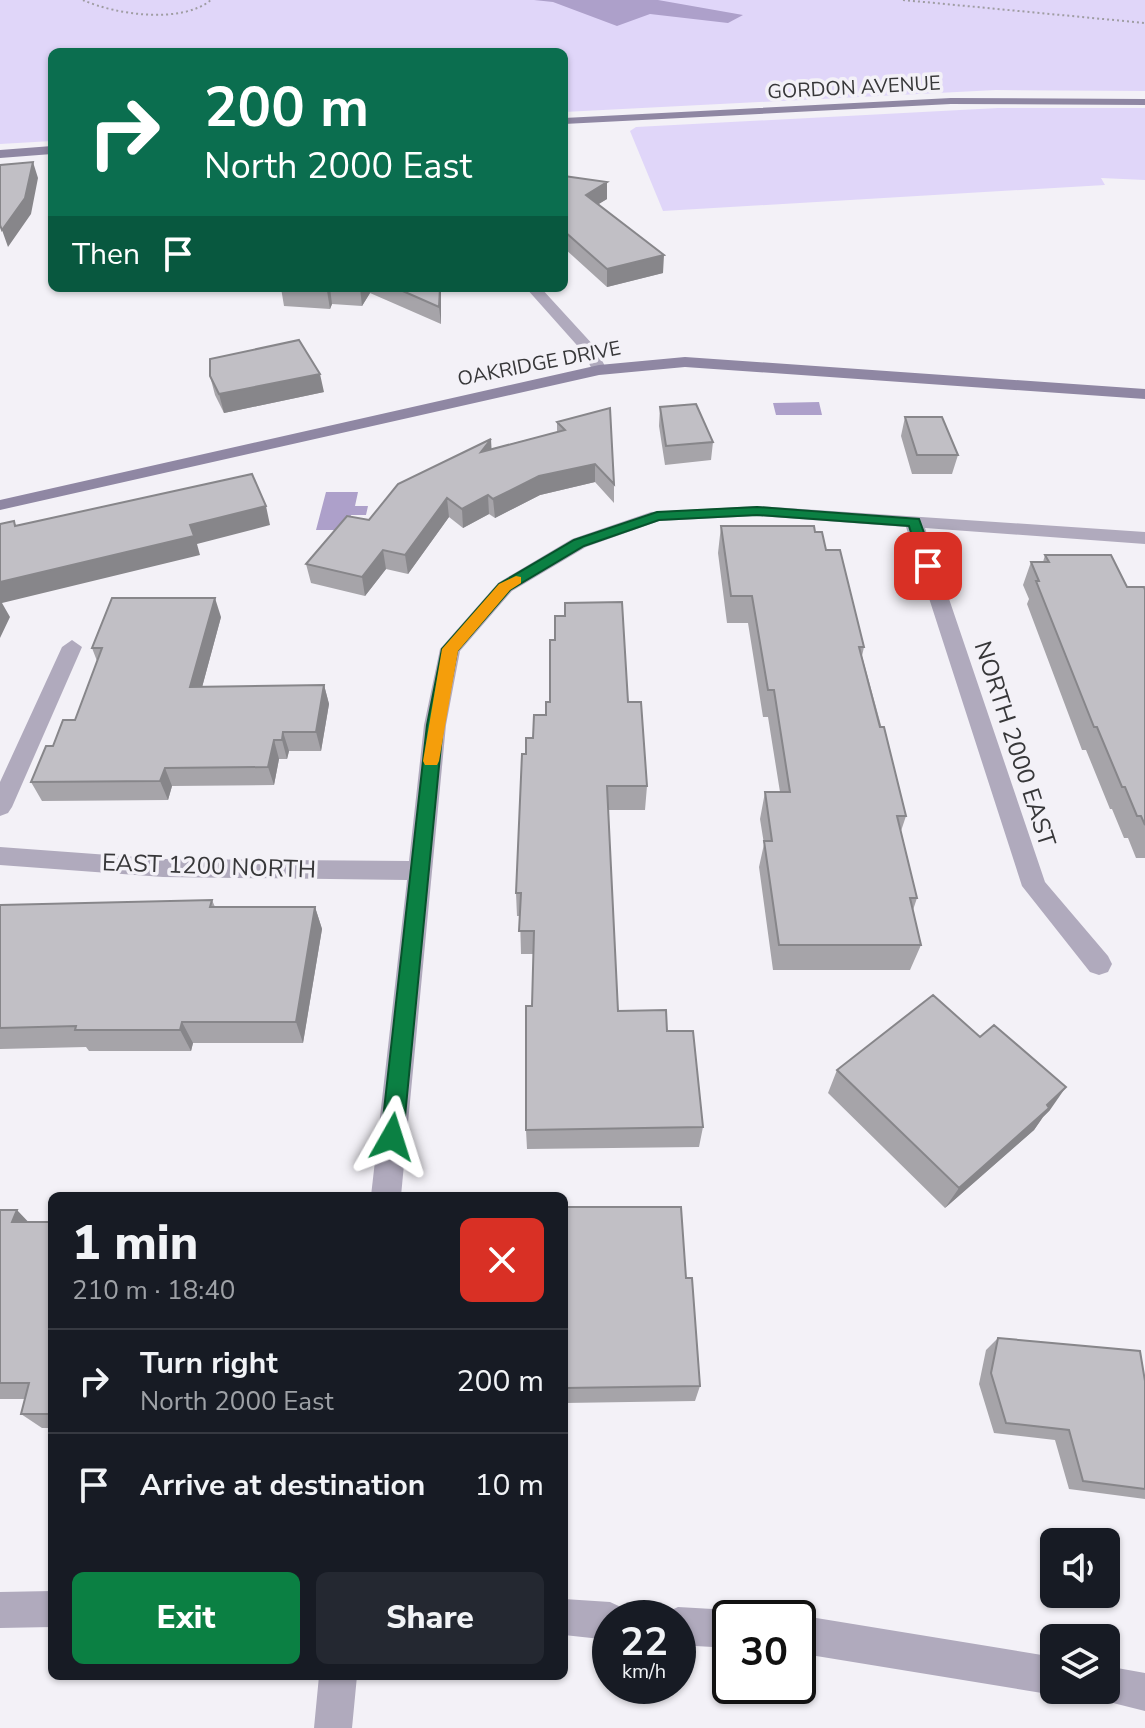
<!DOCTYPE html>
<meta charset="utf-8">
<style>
body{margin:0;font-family:"Nunito Sans",sans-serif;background:#242831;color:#f1f3f6;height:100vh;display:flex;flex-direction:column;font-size:30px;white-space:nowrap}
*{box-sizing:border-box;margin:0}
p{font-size:26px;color:#9ea1a6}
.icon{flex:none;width:44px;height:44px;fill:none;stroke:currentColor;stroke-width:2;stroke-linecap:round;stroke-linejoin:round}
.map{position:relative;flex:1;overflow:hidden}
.details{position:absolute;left:48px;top:1192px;width:520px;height:488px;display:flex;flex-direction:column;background:#171b24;border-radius:12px;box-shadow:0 2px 6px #0004}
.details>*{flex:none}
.hud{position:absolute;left:48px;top:48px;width:520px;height:244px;border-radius:12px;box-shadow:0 2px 6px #0004;background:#0b6e4f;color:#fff;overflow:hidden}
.controls{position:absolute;left:1040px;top:1528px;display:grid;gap:16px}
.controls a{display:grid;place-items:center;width:80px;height:80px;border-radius:12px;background:#171b24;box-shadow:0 2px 6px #0004;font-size:40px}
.speed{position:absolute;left:592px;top:1600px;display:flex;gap:16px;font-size:40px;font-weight:700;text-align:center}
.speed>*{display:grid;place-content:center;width:104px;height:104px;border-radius:50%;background:#171b24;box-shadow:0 2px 6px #0004;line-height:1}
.speed small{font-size:20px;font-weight:400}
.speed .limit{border:4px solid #111;border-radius:12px;background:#fff;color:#111}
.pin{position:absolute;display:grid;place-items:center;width:68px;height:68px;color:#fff;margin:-34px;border-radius:16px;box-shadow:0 4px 12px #0006}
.me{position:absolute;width:88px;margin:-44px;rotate:6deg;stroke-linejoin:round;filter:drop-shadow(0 0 6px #0008)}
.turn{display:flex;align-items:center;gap:28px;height:168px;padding:0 24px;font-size:36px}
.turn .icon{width:104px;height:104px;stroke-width:2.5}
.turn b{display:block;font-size:56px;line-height:68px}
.then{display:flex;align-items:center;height:76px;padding:0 24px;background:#0003;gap:16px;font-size:30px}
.round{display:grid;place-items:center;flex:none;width:84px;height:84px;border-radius:12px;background:#242831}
.summary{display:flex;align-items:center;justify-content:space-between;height:136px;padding:0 24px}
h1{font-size:48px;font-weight:800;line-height:60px}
.action{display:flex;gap:16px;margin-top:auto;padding:16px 24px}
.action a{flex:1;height:92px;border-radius:12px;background:#0b8043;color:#fff;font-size:32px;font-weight:800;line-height:92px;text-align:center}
.action a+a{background:#242831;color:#f1f3f6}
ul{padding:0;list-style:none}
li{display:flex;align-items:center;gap:24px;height:104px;padding:0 24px;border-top:2px solid #363941}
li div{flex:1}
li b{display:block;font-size:30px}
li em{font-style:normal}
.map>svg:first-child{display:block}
.green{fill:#e0d6f9}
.water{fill:#ada0ca}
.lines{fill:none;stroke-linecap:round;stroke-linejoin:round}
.path{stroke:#9f9da2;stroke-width:2;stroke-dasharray:2 3;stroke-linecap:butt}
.street{fill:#b0aabd;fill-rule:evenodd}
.secondary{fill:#8f87a3;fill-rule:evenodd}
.wall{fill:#a6a4a9}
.shaded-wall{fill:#87868a}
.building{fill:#c1bfc5;stroke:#87868a;stroke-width:2}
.route{fill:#0b8043;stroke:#07532c;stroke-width:2}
.slow{fill:#f59e0b}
.labels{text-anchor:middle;stroke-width:7;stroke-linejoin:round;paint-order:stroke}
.far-street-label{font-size:20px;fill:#373739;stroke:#f3f1f7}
.street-label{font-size:24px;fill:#373739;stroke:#f3f1f7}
</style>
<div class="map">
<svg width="1145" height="1728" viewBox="0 0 1145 1728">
<rect width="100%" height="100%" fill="#f3f1f7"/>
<path class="green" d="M0,0H1145V91L996,90L564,112V52H52V141L0,144Z
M998,108H1145V180L1101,178L1105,185L663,211L630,131L636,127Z"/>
<path class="water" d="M534,0H658L743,15L728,23L650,14L617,26L553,2Z
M819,402L822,415H776L773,403Z
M326,492H358L355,506H368L366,515H351L347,530H316Z"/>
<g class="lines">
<path class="path" d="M83,0C116,15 182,24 211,0
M903,0L1145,23"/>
<path class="street" d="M526,288H541L595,347L607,370L604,373H594L583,352Z
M757,506L1145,532V544L925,528L1045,882L1108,956L1112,964L1108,972L1099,975L1090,972L1022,886L906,527L757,516L659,521L586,547L512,591L460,651L446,725L401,1196H371L407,880L163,877L0,865V847L163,859L409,861L424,725L440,649L498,583L572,539L651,512Z
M72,640L82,647L12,807L8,813L0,816V782L62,647Z
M52,1591V1627L0,1628V1592Z
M564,1599L610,1602L623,1608L627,1618H610V1640L564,1635Z
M678,1607L730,1610L744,1618H730V1648L678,1645V1618H663L665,1613Z
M798,1615L1054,1657V1690H1066L1054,1695L798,1653V1618H792Z
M1106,1666L1145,1673V1711L1093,1698L1089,1690H1106Z
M319,1676H357L352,1728H314Z"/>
<path class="secondary" d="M951,98L1145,99V105L951,104L564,124V118Z
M52,146V154L0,158V150Z
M685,357L1145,389V399L685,367L599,375L0,510V500L599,365Z"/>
</g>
<path class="wall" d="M564,176L607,199L598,204L663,273L607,287L564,248Z
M281,288H441V324L370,293L362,306L332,304L330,309L284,306Z
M210,376L324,392L224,413L215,395Z
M660,407L713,442L711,460L665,465L659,426Z
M905,417L958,455L952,474H912L901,436Z
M557,422L614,484V503L595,482L540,495L495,518L489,514L463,528L449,517L408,574L386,569L365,596L311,583L306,564L369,520L491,449L557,432Z
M721,526L815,532L826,550L864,647L862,656L906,816L901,831L917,898L913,910L921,945L910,970H773L759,867L764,844L760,819L765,792H780L768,717H763L748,623H727L718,553Z
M1045,555L1127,587L1145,590V858H1136L1128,838H1124L1112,809H1110L1086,750H1082L1027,604L1029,599L1023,585L1031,562H1043Z
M221,617L202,687L324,685L329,704L321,751H289L287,759H279L274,785L172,786L168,800L42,801L31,782L53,746L75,720L97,661L92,648Z
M628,702L647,786L645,810H608L618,1011L667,1031L703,1127L699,1147L527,1149L526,1130L532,1006L534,954H521L520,916H517L516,893L526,754L533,738L546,715Z
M212,900L215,907H315L322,929L303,1043H193L191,1051H89L86,1047L0,1049V905Z
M837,1070L1050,1110L1043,1117L1034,1130L945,1208L828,1093Z
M564,1207L686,1278L700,1386L695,1401L564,1403Z
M0,1210L29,1222H52V1428H42L21,1414L25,1399H0Z
M998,1338L1145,1381V1499L1069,1489L1055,1440L994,1433L979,1384L986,1350Z"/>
<path class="shaded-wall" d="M33,162L38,178L31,214L8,247L2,230Z
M607,182V199L586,212V195Z
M664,255L663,273L607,287V269Z
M329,288H330L332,304L330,309L327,291Z
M360,288H369L370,293L362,306Z
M440,288H441V324L439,307Z
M320,374L324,392L224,413L219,394Z
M491,439L492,457L481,452Z
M595,464V482L540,495L495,518L493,499L539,476Z
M488,495L489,514L463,528L462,509Z
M447,498L449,517L408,574L405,555Z
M266,506L270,525L197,544L200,555L2,603L10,617L0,638V582L190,525Z
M383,550L386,569L365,596L362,577Z
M215,598L221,617L197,706L190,687Z
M324,685L329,704L321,751L316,732Z
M283,732L289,751L287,759L282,740Z
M274,740L279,759L274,785L268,767Z
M165,768L172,786L168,800L160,781Z
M315,907L322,929L303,1043L296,1022Z
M182,1022L193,1043L191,1051L180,1030Z
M1066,1087L1050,1110L1043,1117L1034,1130L945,1208L959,1188Z
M17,1210L36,1230L12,1222Z"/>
<path class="building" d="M33,162L25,198L2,230L0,225V165Z
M564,176L607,182L586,195L664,255L607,269L564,231Z
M281,288H329L327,291Z
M396,288H440L439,307Z
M299,340L320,374L219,394L210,376V359Z
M696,404L713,442L666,446L660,407Z
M610,408L614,484L595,464L539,476L493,499L488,495L462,509L447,498L405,555L383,550L362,577L306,564L347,516L369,520L398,484L491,439L481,452L565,430L557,422Z
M905,417H942L958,455H917Z
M252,474L266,506L190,525L194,536L0,582V524L14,521L15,526Z
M721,526H814L815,532H822L826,550H840L864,647H859L880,727H884L906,816H897L917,898H910L921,945H779L764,841H772L765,792H790L774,690H768L752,596H731Z
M1045,555H1111L1127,587H1144L1145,590V825L1141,816H1137L1125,787H1122L1097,727H1094L1036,581H1039L1031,562H1049Z
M112,598H215L190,687L324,685L316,732H283L282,740H274L268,767L165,768L160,781L31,782L46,746H53L63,720H75L102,648H92Z
M622,602L628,702H641L647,786H607L618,1011L666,1010L667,1031H693L703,1127L526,1130V1006H532L534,931H519L521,893H516L522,754H526V738H533L534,715H546V702H550V640H555V616H565V603Z
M212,900L210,907H315L296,1022H182L180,1030H75L76,1026L0,1028V905Z
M933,995L980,1037L994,1025L1066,1087L1047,1105L1049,1108L959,1188L837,1070Z
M564,1207H681L686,1278H692L700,1386L564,1388Z
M0,1210H17L12,1222H52V1414H21L29,1383H0Z
M998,1338L1140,1351L1145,1381V1489L1083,1481L1069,1430L1006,1423L991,1373Z"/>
<path class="route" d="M757,507L919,519L936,566L928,571L921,566L909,526L757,515L659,520L584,546L510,590L457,651L443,725L403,1137L400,1144L392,1147L384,1144L381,1137L427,725L442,649L499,584L574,540L657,512Z"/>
<path class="slow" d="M516,576L521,577V583L510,590L458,651L439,761L437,765H425L423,761L442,649L499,584Z"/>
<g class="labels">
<g class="far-street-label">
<text transform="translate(854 87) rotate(-3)" y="7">GORDON AVENUE</text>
<text transform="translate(539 363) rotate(-11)" y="7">OAKRIDGE DRIVE</text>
</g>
<g class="street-label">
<text transform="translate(1015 744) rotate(72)" y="8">NORTH 2000 EAST</text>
<text transform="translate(209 866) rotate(2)" y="8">EAST 1200 NORTH</text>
</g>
</g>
</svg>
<div class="controls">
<a><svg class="icon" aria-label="sound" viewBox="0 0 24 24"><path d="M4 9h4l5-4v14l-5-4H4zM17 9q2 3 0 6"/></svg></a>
<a><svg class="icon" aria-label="layers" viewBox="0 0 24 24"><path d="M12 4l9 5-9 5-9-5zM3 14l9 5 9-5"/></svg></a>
</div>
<div class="speed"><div>22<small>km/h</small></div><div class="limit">30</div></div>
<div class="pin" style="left:928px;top:566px;background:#d93025"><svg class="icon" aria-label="arrive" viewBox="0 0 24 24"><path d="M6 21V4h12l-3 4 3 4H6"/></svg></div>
<svg class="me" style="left:392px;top:1137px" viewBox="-20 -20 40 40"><path d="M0-17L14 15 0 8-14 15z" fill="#0b8043" stroke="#fff" stroke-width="4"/></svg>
<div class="hud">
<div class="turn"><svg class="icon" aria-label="right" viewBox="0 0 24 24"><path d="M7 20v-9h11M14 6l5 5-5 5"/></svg><div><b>200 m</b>North 2000 East</div></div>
<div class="then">Then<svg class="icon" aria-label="arrive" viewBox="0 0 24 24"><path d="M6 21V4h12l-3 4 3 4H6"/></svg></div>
</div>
<section class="details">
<div class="summary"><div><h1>1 min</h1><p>210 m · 18:40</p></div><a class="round" style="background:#d93025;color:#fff"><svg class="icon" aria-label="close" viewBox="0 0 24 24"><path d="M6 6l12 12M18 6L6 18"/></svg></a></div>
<ul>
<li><svg class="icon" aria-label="right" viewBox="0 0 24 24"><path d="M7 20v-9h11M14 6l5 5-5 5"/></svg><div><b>Turn right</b><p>North 2000 East</p></div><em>200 m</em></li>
<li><svg class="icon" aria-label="arrive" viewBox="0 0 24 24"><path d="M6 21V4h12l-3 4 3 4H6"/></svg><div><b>Arrive at destination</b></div><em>10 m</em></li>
</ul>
<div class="action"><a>Exit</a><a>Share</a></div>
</section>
</div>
